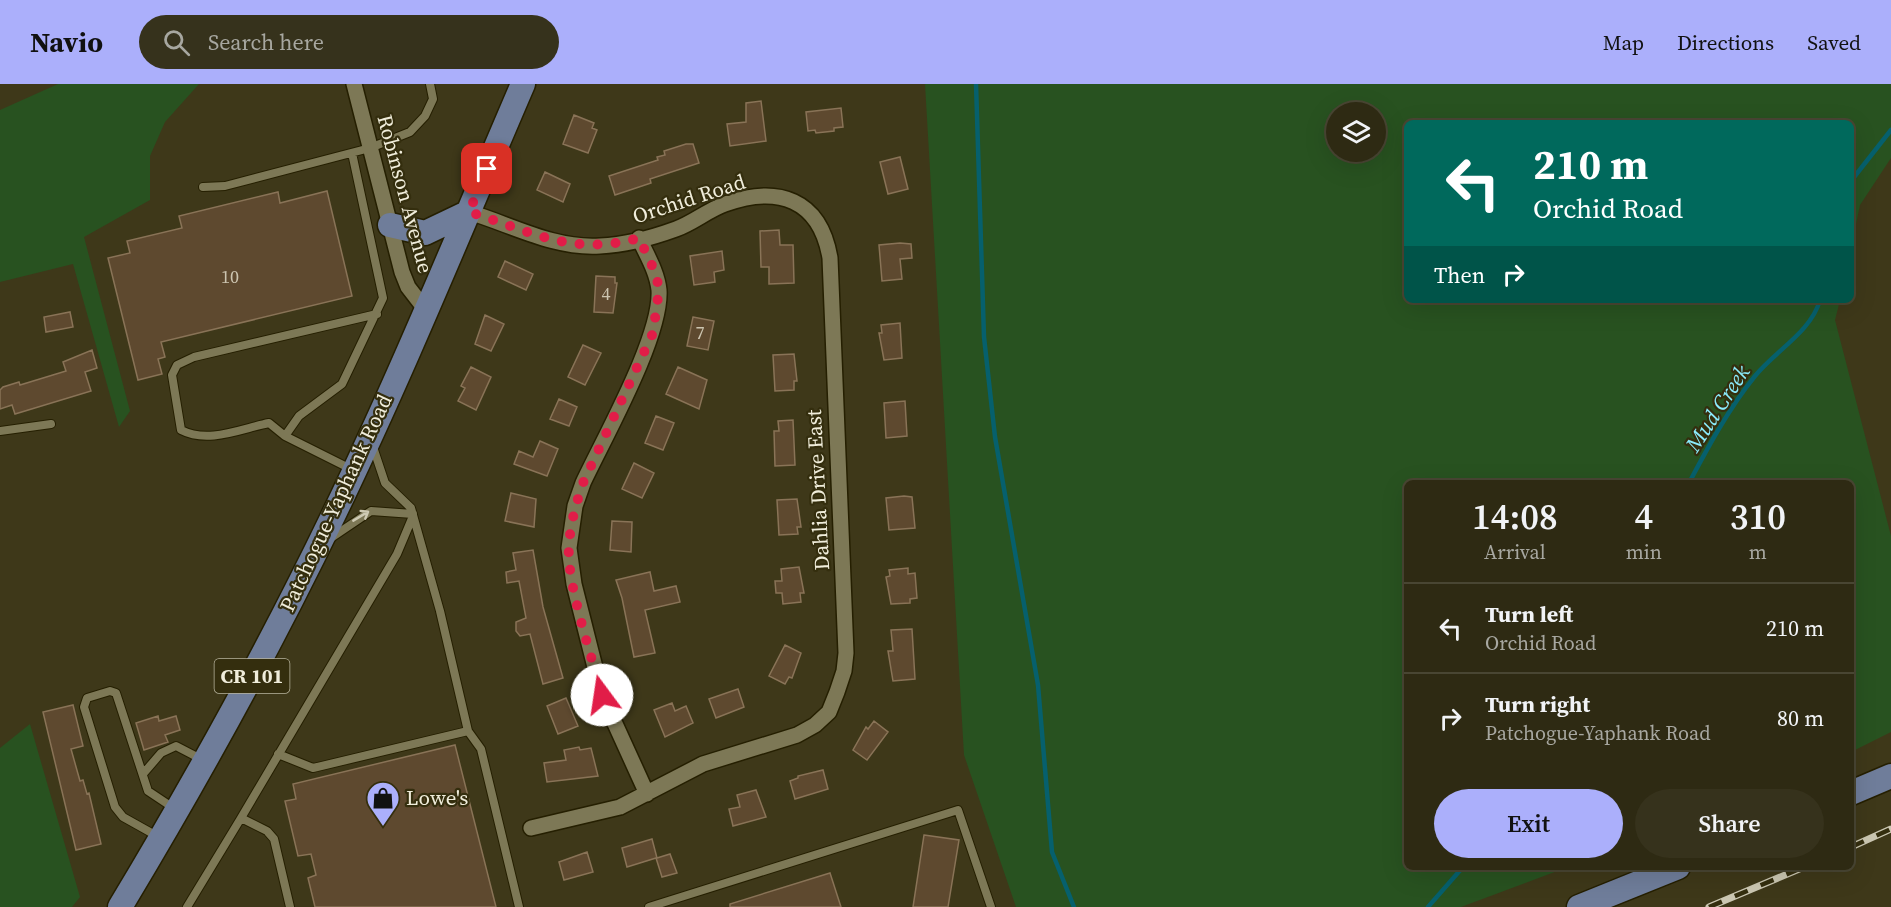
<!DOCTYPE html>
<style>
body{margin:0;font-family:"Source Serif 4",serif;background:#36321c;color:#f1f3f6;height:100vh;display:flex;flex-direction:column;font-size:22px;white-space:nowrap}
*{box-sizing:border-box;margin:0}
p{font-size:20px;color:#a7a7a0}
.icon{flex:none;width:33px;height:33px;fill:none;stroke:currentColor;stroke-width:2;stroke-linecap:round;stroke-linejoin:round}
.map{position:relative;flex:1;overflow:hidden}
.sheet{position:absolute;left:1404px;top:396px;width:450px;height:390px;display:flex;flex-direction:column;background:#2e2a13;border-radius:9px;box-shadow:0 6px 24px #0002,0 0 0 2px #494633}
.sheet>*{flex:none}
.guide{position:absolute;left:1404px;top:36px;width:450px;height:183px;border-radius:9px;box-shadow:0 6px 24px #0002,0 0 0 2px #494633;background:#00695c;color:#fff;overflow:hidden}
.controls{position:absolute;left:1326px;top:18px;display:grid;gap:12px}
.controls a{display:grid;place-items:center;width:60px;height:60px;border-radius:50%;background:#2e2a13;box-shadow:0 6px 24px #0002,0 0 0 2px #494633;font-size:30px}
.pin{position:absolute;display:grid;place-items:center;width:51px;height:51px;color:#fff;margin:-26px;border-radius:12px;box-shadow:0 3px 9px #0006}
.me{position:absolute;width:66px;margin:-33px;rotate:346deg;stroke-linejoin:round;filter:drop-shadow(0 0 4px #0008)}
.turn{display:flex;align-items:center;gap:21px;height:126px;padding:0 30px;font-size:27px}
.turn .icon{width:78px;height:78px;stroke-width:2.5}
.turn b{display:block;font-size:42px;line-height:51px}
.then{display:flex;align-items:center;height:57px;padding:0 30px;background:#0003;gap:12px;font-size:22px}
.eta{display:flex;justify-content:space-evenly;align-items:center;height:102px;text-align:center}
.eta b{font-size:36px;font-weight:600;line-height:42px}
.button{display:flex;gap:12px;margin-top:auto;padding:12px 30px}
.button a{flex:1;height:69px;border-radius:36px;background:#abaffb;color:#111;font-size:24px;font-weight:600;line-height:69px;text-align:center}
.button a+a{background:#36321c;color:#f1f3f6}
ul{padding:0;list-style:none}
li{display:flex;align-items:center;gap:18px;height:90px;padding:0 30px;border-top:2px solid #494633}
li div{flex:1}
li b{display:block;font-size:22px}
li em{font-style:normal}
header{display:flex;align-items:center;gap:36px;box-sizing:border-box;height:84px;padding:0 30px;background:#abaffb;color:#111}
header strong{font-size:28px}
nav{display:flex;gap:33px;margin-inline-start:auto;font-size:21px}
.search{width:420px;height:54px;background:#36321c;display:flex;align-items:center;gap:15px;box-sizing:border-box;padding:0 21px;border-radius:33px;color:#a7a7a0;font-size:22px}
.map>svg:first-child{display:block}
.green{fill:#285220;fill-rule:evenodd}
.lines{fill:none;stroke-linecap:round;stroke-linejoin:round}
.stream{stroke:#06606d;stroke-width:4.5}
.building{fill:#5e492f;stroke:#897357;stroke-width:1.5}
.lane-casing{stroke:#251f01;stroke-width:10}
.street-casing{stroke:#251f01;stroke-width:18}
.primary-casing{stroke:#251f01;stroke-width:27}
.lane{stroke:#7d7856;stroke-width:8}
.street{stroke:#7d7856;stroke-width:15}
.primary{stroke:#6f7d9a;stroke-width:24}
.rail-casing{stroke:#cbc7b2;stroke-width:7}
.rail{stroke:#342e0e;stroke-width:4.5;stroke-dasharray:14;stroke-linecap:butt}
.oneway{stroke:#cecab3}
.route{stroke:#e11d48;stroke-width:10;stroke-dasharray:0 18}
.labels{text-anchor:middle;stroke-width:4.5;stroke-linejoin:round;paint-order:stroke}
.number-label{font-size:18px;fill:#ccc4b0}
.shield{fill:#342e0e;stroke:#b8b49e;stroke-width:1.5}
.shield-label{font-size:20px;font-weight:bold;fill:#f0eddb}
.street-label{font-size:21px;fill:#f0eddb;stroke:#342e0e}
.poi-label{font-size:21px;fill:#f0eddb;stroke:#342e0e;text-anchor:start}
.water-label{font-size:22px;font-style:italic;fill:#8becfd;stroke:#342e0e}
</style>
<header>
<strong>Navio</strong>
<div class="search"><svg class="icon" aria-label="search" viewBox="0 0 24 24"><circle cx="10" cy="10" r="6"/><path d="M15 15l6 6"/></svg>Search here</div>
<nav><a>Map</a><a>Directions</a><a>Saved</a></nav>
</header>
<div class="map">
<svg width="1891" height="823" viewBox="0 0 1891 823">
<rect width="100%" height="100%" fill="#3e3819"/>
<path class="green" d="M58,0H199L165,38L150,72V116L84,153L130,327L119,343L73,180L0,198V26Z
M925,0H1891V74L1860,121L1851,164V39H1407V216H1840L1835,236L1891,452V648L1851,668V399H1407V783H1568L1461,823H1016L964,671ZM1336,28H1376V68H1336Z
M30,640L80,813L72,823H0V664Z"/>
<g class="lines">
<path class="stream" d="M976,0L984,253L995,353L1038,601L1052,768L1074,823
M1851,97L1891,46
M1689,399C1708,363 1729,324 1755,292C1775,267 1811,248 1820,216
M1428,823L1463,783"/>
</g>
<path class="building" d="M761,17L766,57L730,62L727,40L746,38V19Z
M841,24L843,43L834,44V47L816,49L815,46L808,47L806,28Z
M574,31L594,39L592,44L597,46L588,69L563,60Z
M686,60H693L699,79L650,95L651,99L615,111L609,92L658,76L657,73L665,71L664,67Z
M900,73L908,105L888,110L880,78Z
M545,88L570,100L563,118L537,106Z
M327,107L352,212L161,258L165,273L158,275L162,290L138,296L108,174L130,169L127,157L182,144L179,132L278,108L280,119Z
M779,146L780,161H793L794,199L769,200V183H761L760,147Z
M900,159L911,160L912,174L900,175L902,195L882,197L879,161Z
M722,167L724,186L714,188L715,198L694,201L690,172Z
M505,177L533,190L526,206L498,193Z
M596,192L615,193V199H617L613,229L594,228Z
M70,228L73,243L46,248L44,233Z
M485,231L504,240L491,267L475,260Z
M693,233L714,237L708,266L687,262Z
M900,239L902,274L884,276L879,249H882L881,241Z
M583,261L601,269L585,301L568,293Z
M92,266L97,284L85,288L91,307L15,330L12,321L0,325V306L3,303L19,298L20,301L66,287L63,278Z
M794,270L797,297H794V306L775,307L773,271Z
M471,283L491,293L476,326L458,317L465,304L461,302Z
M678,283L707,296L699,325L666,310Z
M559,315L577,323L569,342L550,335Z
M905,317L907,352L886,354L884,319Z
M656,332L674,339L663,366L645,359Z
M793,336L795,381L775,382L774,347H779L778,337Z
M540,357L558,365L547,392L514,380L519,367L533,373Z
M634,379L654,389L642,414L622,405Z
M511,409L536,415L534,443L505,437Z
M904,412L912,413L915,444L889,446L886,414Z
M797,415L801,443H797L798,450L779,451L777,416Z
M612,437L632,438L631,468L610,466Z
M533,466L543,523L563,594L543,600L530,550L520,552L516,547V538L526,534L519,497L507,499L506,488L516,486L513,469Z
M799,483L804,509H800L801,518L783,520L782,509H776L775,497H782L781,485Z
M908,484V490L915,489L917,514L910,515V519L891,520L886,493L890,492L889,486Z
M650,488L654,507L676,502L680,518L645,526L655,569L634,573L622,514L616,496Z
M912,545L915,595L893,597L888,567H893L891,546Z
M785,561L801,569L792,594L789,593L785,600L769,592Z
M738,605L744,623L716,634L709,615Z
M566,614L578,642L558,650L547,622Z
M672,619L675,627L686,622L693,639L665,653L654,626Z
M73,621L83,662L71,665L80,697L83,696L87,710L89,709L101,760L76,766L43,628Z
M158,632L159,637L176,632L180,646L165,651L168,658L144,666L136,639Z
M874,637L888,648L867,676L853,666L866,643L868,645Z
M455,661L496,823H315L308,794L316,791L311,770L298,772L285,717L296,715L293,700Z
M579,663L580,666L591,664L598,692L547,698L544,679L566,676L564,666Z
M823,686L828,705L795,715L790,697L798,694V692Z
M756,706L766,733L733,742L729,725L740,723L737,711Z
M924,751L959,756L948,823H913Z
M652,755L657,774L670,770L677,789L662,793L656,774L627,783L622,764Z
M587,768L593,788L564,796L559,778Z
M830,789L841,823H730V820Z"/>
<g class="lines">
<defs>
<path id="lane" d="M203,103L225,102L370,64L410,48L425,32L433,15L430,0
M0,347L51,340
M285,352L269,339C240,345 208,360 181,346L172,291L177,281L194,273L377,230
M351,385L285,352L299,332L342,300L383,214L352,69
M331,454L371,427L413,430
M468,647L481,665L519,823
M278,670L313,684L468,647L440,527L411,424L385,399L373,363
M143,690L161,669L176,662L201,675
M157,752L123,733L115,723L84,623L87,614L110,607L116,609L148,707L175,725
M187,823L241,734
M290,823L274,755L267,747L241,734L397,470L413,432
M649,823L958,726L991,823"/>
<path id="street" d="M354,0L402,188L408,203L425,225
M469,128C512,141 554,165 600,162C624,161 654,153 676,145C693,139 708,126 725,120C778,101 820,115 830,174L846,569L844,587L837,608L829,628L815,641L797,651L703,680L620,723L531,744
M639,154C646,170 657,187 659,206C662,252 604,354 583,399L575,422L569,464L574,500L602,611L647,710"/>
<path id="primary" d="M390,141L425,149L469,128
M1851,709L1891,692
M120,823C197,695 269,565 334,430C402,289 461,144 523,0
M1579,823L1678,783"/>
</defs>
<use href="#lane" class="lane-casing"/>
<use href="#street" class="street-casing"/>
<use href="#primary" class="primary-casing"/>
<use href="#lane" class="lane"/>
<use href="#street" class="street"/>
<use href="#primary" class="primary"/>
<defs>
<path id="rail" d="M1851,763L1891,745
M1709,823L1804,783"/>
</defs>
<use href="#rail" class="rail-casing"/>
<use href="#rail" class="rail"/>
</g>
<defs><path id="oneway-shaft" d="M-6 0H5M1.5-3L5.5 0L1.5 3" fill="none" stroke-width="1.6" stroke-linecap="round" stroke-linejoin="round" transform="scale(1.5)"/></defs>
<use class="oneway" href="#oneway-shaft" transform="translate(361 432) rotate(-31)"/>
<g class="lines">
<path class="route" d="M487,85L469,128C530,147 573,173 639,154L656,190L659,206L653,249L583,399C576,420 570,441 569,462C566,498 592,573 602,611"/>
</g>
<defs>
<symbol id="shop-pin" viewBox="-11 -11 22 30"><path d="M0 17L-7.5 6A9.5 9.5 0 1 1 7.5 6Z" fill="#abaffb" stroke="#342e0e"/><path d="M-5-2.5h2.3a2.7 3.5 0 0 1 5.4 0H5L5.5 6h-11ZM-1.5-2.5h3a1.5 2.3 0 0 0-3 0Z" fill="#111"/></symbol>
</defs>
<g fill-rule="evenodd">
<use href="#shop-pin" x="364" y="695" width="38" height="52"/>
</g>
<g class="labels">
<g class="number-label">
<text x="230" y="199">10</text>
<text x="606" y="216">4</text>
<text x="700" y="255">7</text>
</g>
<rect class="shield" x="214.5" y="575" width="75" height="34" rx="4.5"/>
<g class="shield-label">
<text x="252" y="599">CR 101</text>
</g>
<g class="street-label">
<text transform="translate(405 110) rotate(75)" y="7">Robinson Avenue</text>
<text transform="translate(689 115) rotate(-18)" y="7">Orchid Road</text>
<text transform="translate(818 406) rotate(-93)" y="7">Dahlia Drive East</text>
<text transform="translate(336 419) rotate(-65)" y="7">Patchogue-Yaphank Road</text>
</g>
<g class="poi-label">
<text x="406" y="721">Lowe's</text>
</g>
<g class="water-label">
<text transform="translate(1717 324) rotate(-57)" y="8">Mud Creek</text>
</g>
</g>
</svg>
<div class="controls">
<a><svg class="icon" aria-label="layers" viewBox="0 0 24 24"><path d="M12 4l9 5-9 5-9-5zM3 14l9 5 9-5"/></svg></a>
</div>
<div class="pin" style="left:487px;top:85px;background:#d93025"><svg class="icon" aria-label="arrive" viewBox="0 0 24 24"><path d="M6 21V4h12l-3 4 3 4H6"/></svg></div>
<svg class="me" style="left:602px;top:611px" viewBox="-20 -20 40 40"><circle r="19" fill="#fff"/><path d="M0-13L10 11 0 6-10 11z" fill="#e11d48"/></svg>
<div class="guide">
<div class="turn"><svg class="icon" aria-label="left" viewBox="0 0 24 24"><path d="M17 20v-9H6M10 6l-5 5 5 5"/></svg><div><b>210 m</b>Orchid Road</div></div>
<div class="then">Then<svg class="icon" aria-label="right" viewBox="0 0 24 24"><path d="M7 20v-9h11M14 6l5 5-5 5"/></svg></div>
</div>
<section class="sheet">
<div class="eta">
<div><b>14:08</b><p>Arrival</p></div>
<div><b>4</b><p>min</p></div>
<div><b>310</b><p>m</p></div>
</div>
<ul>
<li><svg class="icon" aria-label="left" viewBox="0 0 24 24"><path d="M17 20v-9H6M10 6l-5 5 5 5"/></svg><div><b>Turn left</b><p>Orchid Road</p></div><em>210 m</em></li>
<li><svg class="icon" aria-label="right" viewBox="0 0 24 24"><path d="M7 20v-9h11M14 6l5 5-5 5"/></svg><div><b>Turn right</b><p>Patchogue-Yaphank Road</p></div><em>80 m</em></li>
</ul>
<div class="button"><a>Exit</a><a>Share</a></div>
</section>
</div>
